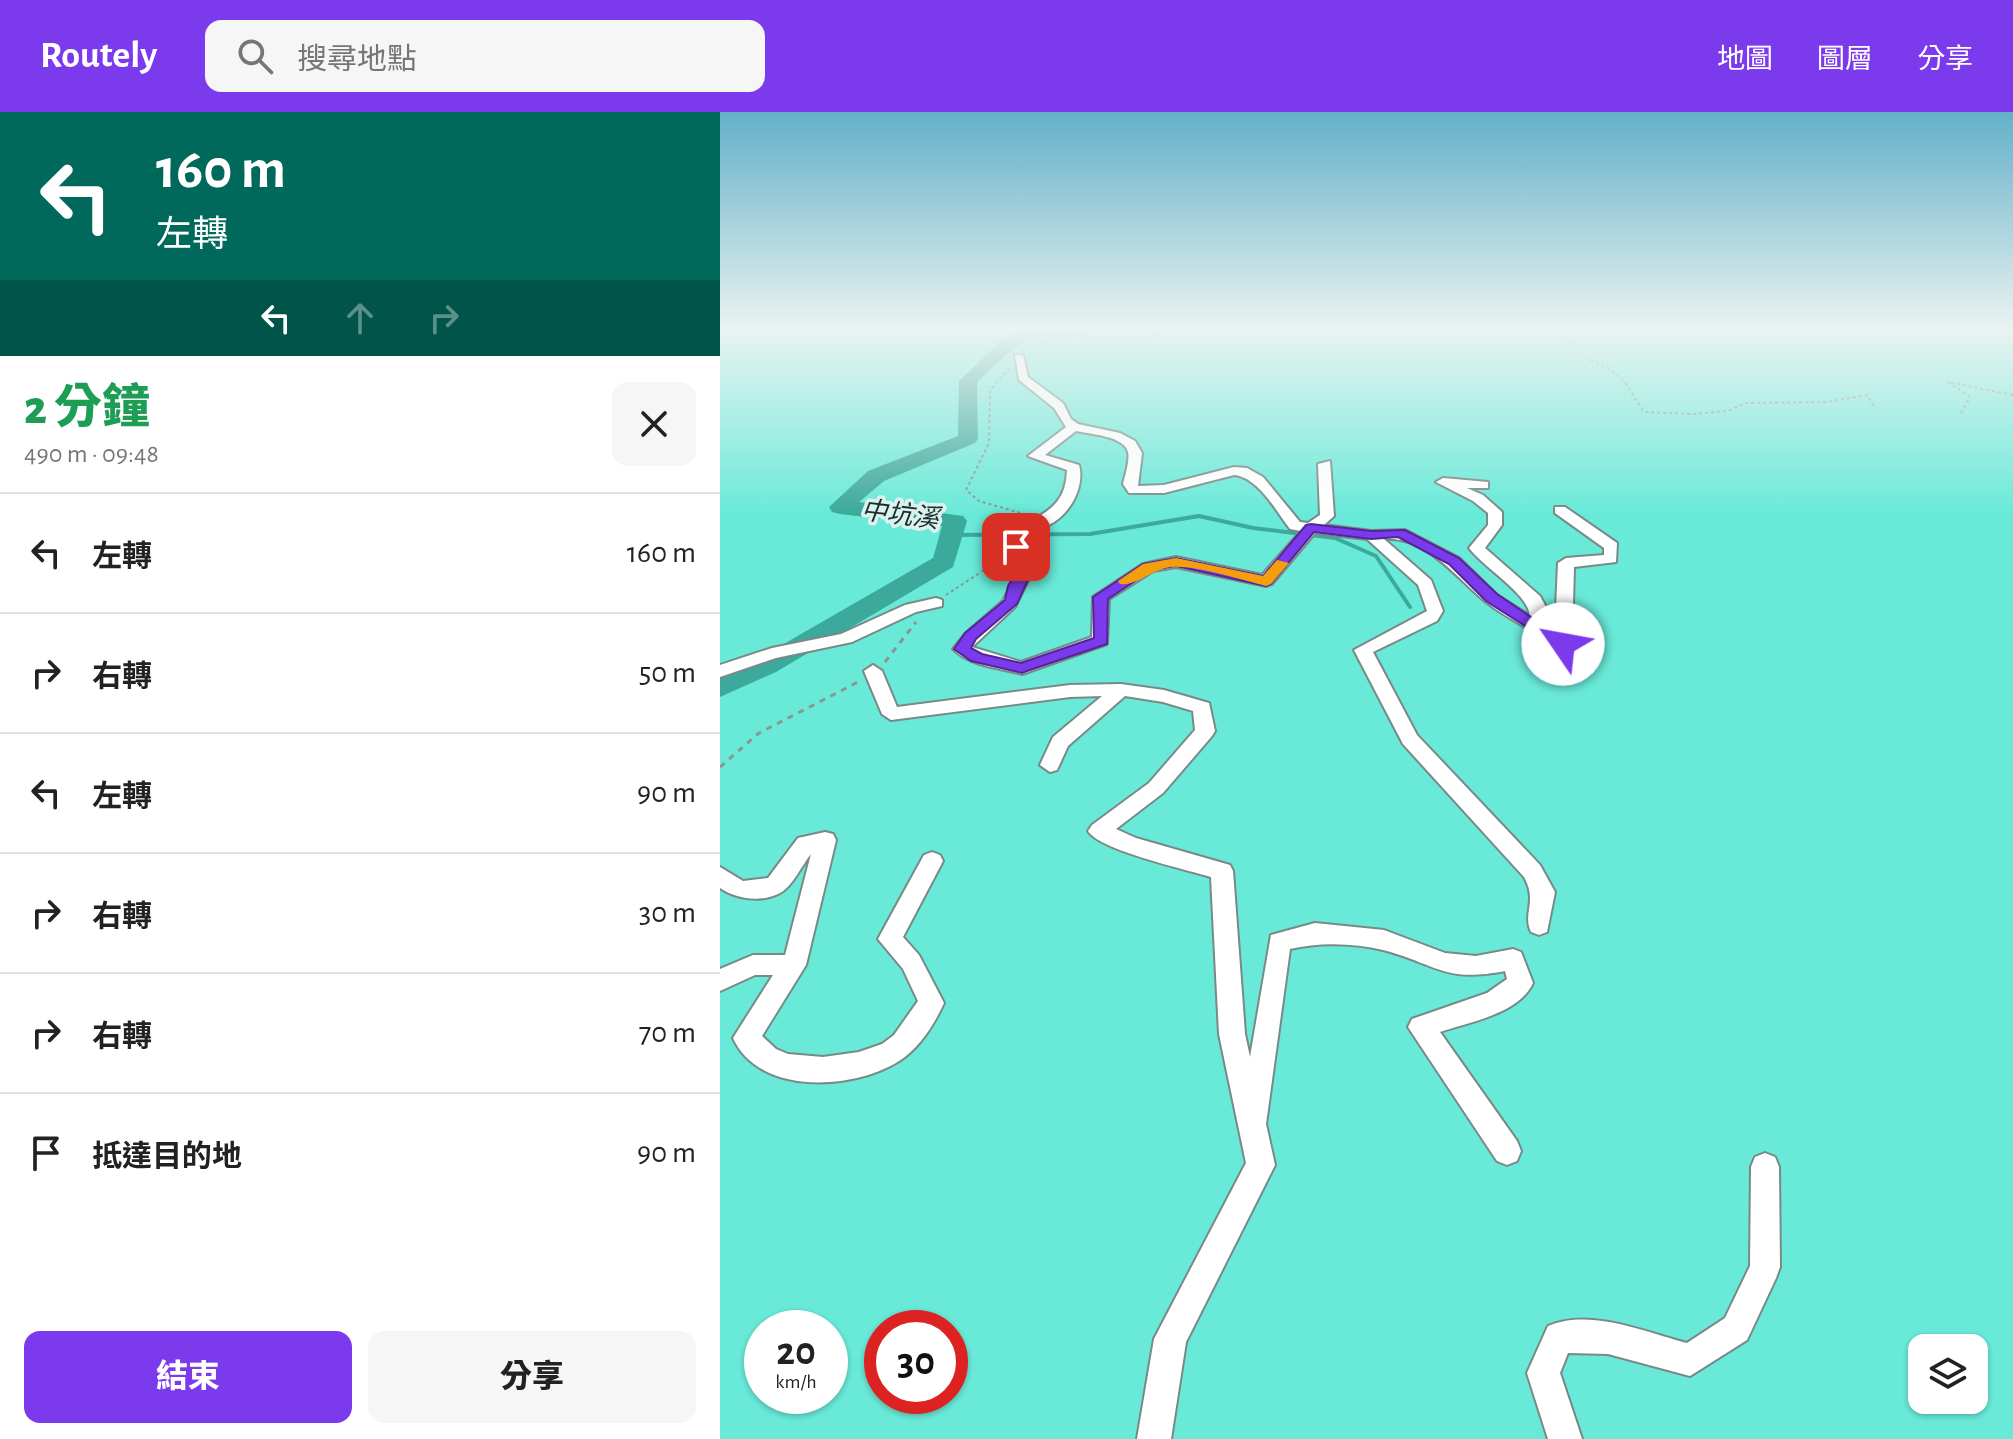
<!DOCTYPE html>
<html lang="zh-TW">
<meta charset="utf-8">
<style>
body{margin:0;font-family:"Alegreya Sans","Noto Sans TC",sans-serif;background:#f6f6f6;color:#222;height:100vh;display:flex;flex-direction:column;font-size:30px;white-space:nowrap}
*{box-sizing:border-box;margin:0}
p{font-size:26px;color:#767676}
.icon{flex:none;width:44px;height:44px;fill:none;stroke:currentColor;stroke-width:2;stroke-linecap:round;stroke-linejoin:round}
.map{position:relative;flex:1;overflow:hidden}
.drawer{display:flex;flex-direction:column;background:#fff;width:720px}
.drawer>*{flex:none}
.guide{background:#00695c;color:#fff;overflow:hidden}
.fabs{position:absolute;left:1188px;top:1222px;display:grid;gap:16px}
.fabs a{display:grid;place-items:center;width:80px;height:80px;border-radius:16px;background:#fff;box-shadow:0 2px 6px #0004;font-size:40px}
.speed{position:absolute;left:24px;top:1198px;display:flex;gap:16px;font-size:40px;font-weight:700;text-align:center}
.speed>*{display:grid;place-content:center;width:104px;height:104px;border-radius:50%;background:#fff;box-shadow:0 2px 6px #0004;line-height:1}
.speed small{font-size:20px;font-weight:400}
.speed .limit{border:12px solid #d22;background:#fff;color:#111}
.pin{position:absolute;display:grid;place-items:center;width:68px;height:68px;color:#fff;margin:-34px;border-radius:16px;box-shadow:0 4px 12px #0006}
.me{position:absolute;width:88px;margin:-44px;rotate:303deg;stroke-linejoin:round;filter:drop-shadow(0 0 6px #0008)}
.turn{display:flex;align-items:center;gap:28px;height:168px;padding:0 24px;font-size:36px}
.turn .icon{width:104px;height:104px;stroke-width:2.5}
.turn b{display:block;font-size:56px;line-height:68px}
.lanes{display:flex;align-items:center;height:76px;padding:0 24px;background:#0003;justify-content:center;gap:40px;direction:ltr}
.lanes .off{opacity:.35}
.round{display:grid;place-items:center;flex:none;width:84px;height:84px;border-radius:16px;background:#f6f6f6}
.head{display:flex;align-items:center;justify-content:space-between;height:136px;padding:0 24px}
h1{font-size:48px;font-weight:800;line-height:60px;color:#1e9e55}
.button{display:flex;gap:16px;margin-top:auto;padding:16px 24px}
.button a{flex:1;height:92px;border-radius:16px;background:#7c3aed;color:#fff;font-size:32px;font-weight:800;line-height:92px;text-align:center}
.button a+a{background:#f6f6f6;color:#222}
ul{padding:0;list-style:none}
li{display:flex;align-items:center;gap:24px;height:120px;padding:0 24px;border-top:2px solid #e0e0e0}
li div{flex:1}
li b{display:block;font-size:30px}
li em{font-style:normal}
header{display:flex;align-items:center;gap:48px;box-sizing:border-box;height:112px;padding:0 40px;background:#7c3aed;color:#fff}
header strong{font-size:38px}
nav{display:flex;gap:44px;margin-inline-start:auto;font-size:28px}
.search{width:560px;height:72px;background:#f6f6f6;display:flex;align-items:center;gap:20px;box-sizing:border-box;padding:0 28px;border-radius:16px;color:#767676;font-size:30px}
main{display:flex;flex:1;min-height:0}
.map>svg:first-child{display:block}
.green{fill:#69ead9;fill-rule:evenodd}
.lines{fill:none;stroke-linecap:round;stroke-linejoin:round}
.stream{stroke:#3ba99b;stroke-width:4}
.river{fill:#3ba99b;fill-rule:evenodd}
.minor-casing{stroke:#788a87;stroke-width:4}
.path-far1{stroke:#899794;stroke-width:2;stroke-dasharray:3 3;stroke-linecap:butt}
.path{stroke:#899794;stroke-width:3;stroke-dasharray:6 6;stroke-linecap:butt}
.minor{fill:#fff;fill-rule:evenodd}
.route{fill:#7c3aed;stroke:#51269a;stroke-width:2}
.slow{fill:#f59e0b}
.labels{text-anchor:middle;stroke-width:7;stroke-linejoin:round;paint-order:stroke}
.far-water-label{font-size:26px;font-style:italic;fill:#172f2c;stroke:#ddf1ed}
</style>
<header>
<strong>Routely</strong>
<div class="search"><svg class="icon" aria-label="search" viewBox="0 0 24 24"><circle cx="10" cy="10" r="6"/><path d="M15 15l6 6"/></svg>搜尋地點</div>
<nav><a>地圖</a><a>圖層</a><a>分享</a></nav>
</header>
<main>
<section class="drawer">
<div class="guide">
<div class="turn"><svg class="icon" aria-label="left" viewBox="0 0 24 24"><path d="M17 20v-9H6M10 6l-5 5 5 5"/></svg><div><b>160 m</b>左轉</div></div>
<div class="lanes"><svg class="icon" aria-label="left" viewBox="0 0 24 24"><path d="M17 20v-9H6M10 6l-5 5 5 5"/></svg><svg class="icon off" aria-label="ahead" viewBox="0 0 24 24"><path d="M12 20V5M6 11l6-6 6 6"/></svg><svg class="icon off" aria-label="right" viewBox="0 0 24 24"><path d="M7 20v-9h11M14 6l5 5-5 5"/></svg></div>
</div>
<div class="head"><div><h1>2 分鐘</h1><p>490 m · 09:48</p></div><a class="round"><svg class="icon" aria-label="close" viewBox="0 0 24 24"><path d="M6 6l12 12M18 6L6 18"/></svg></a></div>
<ul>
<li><svg class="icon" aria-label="left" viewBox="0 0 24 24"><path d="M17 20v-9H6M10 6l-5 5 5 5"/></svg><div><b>左轉</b></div><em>160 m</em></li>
<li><svg class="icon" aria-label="right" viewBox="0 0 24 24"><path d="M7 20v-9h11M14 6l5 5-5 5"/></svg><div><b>右轉</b></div><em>50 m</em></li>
<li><svg class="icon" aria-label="left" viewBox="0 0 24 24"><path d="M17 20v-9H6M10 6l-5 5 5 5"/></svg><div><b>左轉</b></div><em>90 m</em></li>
<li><svg class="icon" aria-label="right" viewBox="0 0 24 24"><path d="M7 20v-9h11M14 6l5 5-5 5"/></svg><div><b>右轉</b></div><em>30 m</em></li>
<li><svg class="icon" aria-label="right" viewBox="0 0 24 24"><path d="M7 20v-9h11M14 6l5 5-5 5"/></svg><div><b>右轉</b></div><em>70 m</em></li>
<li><svg class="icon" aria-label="arrive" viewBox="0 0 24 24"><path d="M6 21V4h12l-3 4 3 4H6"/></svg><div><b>抵達目的地</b></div><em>90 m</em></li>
</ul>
<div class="button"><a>結束</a><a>分享</a></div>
</section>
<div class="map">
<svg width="1293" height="1327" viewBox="0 0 1293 1327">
<rect width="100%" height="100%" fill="#d0e4e0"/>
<path class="green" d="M0,216H1293V1327H0ZM42,1216H110V1284H42ZM162,1216H230V1284H162ZM1202,1236H1254V1288H1202Z"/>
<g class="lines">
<path class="stream" d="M231,423L370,422L479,404L533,416L615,426L656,444L690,495"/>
<path class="river" d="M309,216H374C362,226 340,220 324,223C297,227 277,252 257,270L258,327L255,331L164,369L139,390L243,404L247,409L233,455L56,560L0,585V565L36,548L213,446L222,414L120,402L112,400L109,395L148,359L238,324L239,269L282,228Z"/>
<defs>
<path id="minor" d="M0,216H10L0,221Z
M295,243H303L308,265L343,291L351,307L358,312L400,321L415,329L422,341L418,374L444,373L514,355L527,356L543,365L580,410L588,411L600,403L598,352L610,349L614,404L604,413L651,419L685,418L739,446L777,483L810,504C808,481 765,457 749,436L768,413V401L753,389L716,370L723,366L768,370V376H747L763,383L782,400V413L765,436L820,484L826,495L825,513L835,519L838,451L846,446L884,443V436L835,401V395H845L897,431L896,450L854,455L852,532L868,554L859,560C847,556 844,541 834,534C813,517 787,507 766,490C736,466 707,424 664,427L711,468L723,499L717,509L653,540L697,623L820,753L835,780L827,820L819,823L811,820C802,801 818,790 804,765L683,632L634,538L707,499L698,473L647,427L595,421L552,472L546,474L456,455L433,459L389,487L387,532L308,560L302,562C280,556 249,554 233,537L246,521L283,489L303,447L291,438V432H301L319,446L295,495L252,535L301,550L372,525L373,485L423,452L456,445L542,463L581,419L570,417C556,399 538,365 514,363L444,381H409L403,372C405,363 410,349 408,340C405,324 369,322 356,319L325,343L359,353C367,381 339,421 308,416V410C333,398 346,387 347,358L308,344L346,315L334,296L299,268Z
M216,486L222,488V494L196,500L132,530L56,546L0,565V553L52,536L121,522L185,493Z
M153,553L162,559L177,595L350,573L401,572L444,578L489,591L495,619L492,624L443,681L396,717L416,726L510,753L513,759L525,922L530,945L551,823L595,811L664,818L725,841L756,844L793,837L801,840L813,871C799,902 749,910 720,920L797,1029L801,1039L797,1049L787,1053L777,1049L688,915L692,907L767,881L787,867L785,859C723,871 717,852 663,838C634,831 599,830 570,837L546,1012L555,1053L466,1230L451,1327H417L434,1227L526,1051L499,922L491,765C468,758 379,738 368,719L372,713L429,671L475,618L473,599L443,590L405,584L348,634L337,658L330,660L320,653L333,625L382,584L350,585L171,608L162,602L144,559Z
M105,720L113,722L116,728L86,853L42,924L56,937L68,942L103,945L139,940L162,932L174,923L198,889L183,857L158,827L204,743L212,740L220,743L223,749L183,825L199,843L224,891C215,911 199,937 179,949C134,978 39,984 13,926L53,863H35L0,879V857L33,843H65L91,742C82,753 72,775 60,781C41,791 16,787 0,776V755L23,769L48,766L78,726Z
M1045,1041L1055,1045L1059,1055L1060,1155L1056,1166L1027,1228L970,1264L888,1242L848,1241L840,1261L862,1327H828L807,1261L828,1214C870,1196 925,1220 967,1231L1005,1206L1030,1154L1031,1055L1035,1045Z"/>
</defs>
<use href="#minor" class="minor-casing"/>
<path class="path-far1" d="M783,216L842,219L854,241L888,256L904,269L924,300L973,302L1008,299L1025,291L1107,290L1147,283L1155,296
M308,236C355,208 407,239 455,216
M290,256L270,278L269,331L246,378L259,389L304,402
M1241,301L1250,285L1228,270L1293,283
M226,483L287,443
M194,512L197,509"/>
<path class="path" d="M165,550L196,510
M0,655L39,621L140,569"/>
<use href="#minor" class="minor"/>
</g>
<linearGradient id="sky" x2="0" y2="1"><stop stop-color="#63b0c9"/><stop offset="0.54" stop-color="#eaf3f1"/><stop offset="1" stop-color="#eaf3f1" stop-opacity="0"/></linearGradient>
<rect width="1293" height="402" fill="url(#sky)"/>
<path class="route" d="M591,412L651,419L685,418L739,446L777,482L851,532L849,535H838L766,489L729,452L678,425L651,427L594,420L551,472L546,474L456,454L432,458L388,487L387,532L307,559L302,561L251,549L234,537L245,521L285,488L288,474L303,447L291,438V432H301L318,446L297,492L256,527L251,536L262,542L301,551L374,526L373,485L423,452L456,446L543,464L586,413Z"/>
<path class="slow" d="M456,446L543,464L557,448L569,451L551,472L546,474C522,468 475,453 452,455C433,456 415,475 400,472L398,469L423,452Z"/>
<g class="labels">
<g class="far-water-label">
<text transform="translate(180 402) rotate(7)" y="9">中坑溪</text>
</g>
</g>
</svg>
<div class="fabs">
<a><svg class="icon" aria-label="layers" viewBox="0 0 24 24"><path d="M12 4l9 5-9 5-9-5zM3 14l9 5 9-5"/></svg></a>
</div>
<div class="speed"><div>20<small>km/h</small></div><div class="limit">30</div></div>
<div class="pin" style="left:296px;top:435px;background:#d93025"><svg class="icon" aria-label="arrive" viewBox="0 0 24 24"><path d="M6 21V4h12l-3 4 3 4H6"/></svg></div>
<svg class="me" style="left:843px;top:532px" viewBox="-20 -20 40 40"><circle r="19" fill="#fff"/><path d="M0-13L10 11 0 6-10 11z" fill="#7c3aed"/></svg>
</div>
</main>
